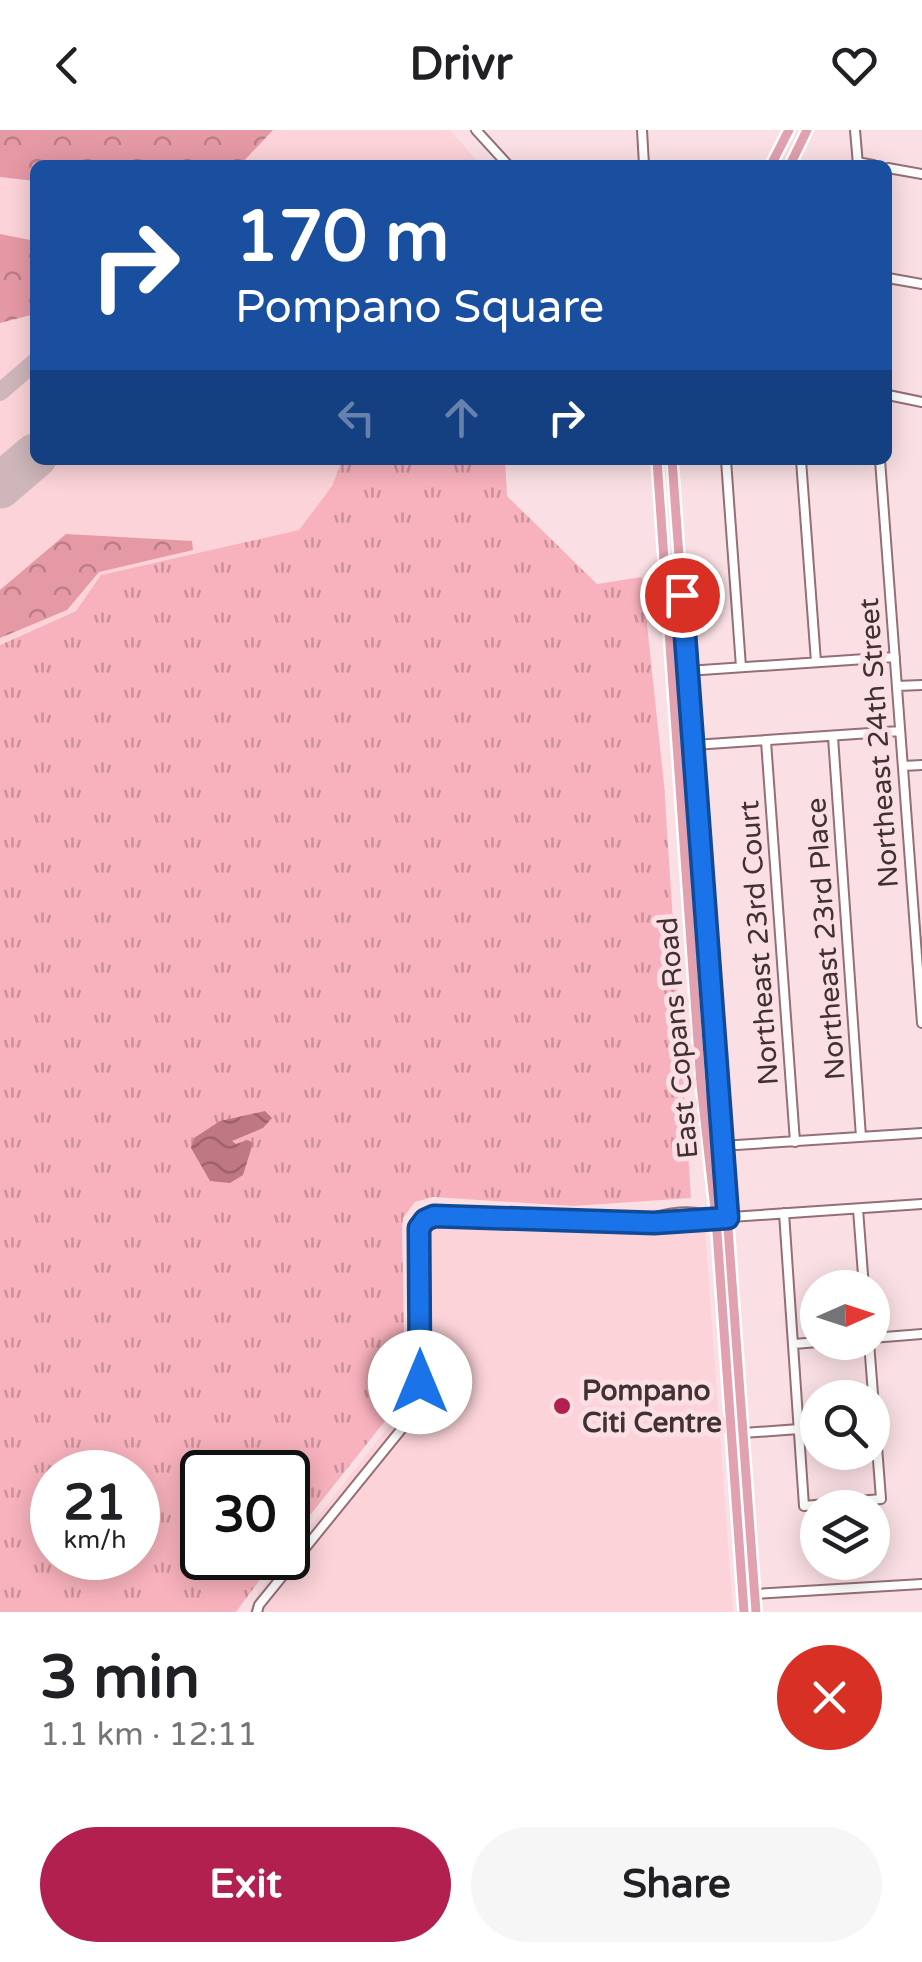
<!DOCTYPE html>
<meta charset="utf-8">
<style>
body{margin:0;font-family:"Varela Round",sans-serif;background:#f6f6f6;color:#202124;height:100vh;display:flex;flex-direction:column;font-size:38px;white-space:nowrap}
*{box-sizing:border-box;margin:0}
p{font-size:32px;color:#757577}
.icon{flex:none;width:55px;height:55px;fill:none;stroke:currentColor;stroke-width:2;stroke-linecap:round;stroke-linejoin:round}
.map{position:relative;height:1482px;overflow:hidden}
.details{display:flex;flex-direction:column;background:#fff;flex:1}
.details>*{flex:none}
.top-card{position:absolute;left:30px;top:30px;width:862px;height:305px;border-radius:15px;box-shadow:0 5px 25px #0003;background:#1a4fa0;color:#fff;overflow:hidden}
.needle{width:65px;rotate:87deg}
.controls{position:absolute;left:800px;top:1140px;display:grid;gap:20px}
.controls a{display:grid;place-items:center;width:90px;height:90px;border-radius:50%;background:#fff;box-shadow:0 5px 25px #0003;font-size:50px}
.speed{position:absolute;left:30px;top:1320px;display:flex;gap:20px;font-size:50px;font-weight:700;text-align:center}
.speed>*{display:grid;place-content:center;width:130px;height:130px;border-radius:50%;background:#fff;box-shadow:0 5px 25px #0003;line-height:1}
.speed small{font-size:25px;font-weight:400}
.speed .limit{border:5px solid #111;border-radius:15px;background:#fff;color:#111}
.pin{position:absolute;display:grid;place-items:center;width:85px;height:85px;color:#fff;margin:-42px;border:5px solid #fff;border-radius:50%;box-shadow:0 2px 10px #0007}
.me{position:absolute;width:110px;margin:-55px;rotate:0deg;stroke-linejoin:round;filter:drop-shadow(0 0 8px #0008)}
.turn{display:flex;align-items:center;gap:35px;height:210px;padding:0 40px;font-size:45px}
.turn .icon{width:130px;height:130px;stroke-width:2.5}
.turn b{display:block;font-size:70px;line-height:85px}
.lanes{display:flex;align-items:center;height:95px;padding:0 40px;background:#0003;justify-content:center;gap:50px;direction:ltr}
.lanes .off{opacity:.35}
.round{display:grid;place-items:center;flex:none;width:105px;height:105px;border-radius:52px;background:#f6f6f6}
.overview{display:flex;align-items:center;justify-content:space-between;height:170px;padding:0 40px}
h1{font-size:60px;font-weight:700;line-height:75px}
.cta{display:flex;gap:20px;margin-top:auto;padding:20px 40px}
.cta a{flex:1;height:115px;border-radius:60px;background:#b1204e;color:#fff;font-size:40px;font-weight:700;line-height:115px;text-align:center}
.cta a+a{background:#f6f6f6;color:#202124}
header{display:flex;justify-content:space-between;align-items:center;height:130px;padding:0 40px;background:#fff;font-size:45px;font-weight:700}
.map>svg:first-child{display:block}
.built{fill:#fbd3d8}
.grass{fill:url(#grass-tufts);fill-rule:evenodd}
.forest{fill:url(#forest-crowns)}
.water{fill:url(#water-waves)}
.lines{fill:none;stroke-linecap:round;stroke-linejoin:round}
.taxiway{stroke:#ceb6ba;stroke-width:18}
.runway{stroke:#ceb6ba;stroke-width:45}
.minor-casing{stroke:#946f75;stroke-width:12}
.major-casing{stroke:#fff;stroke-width:14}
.minor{stroke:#fff;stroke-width:8}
.major{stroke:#e1a1af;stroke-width:9}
.route-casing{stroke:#114b97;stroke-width:25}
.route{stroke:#1a73e8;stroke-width:18}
.poi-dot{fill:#b1204e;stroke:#fae0e4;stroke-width:4}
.labels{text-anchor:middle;stroke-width:10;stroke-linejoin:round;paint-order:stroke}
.street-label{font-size:28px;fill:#413133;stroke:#fae0e4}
.poi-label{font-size:28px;font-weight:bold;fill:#413133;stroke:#fae0e4;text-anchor:start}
</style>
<header><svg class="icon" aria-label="back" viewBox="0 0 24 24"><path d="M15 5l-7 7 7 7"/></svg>Drivr<svg class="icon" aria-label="heart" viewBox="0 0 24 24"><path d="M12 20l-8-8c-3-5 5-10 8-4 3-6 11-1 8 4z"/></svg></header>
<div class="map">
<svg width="922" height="1482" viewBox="0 0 922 1482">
<defs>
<pattern id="grass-tufts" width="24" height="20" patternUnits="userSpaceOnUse" patternTransform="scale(2.5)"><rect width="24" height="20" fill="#f8b2bd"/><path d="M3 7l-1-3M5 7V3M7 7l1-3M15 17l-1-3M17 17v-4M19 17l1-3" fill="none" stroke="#ca919a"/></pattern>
<pattern id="forest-crowns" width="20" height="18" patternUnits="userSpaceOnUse" patternTransform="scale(2.5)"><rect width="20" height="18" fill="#e599a5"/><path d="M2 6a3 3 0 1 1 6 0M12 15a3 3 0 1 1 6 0" fill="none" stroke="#bb7d87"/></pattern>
<pattern id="water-waves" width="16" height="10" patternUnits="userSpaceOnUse" patternTransform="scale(2.5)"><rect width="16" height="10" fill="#c07784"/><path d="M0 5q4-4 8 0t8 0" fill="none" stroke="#9e626d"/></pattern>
</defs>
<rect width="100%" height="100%" fill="#fae0e4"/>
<path class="built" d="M0,0H450L481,35H35V330H342L332,356L299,400L101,445L76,481L0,514Z
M431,1075L555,1083L693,1078L705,1098L733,1482H249L258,1463L410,1269L409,1104L411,1091Z"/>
<path class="grass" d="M342,330H505L507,366L597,454L642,447L664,654L691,1068L573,1076L433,1067L415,1072L403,1088L402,1097L405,1257L400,1272L288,1413V1342H202V1428H276L236,1482H0V515L76,481L101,445L299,400L332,356ZM52,1342H138V1428H52Z"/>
<path class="forest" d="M0,0H273L240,35H35V51L0,47Z
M0,104L35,111V184L0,193Z
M66,404L192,411L193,420L99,442L67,480L0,508V460Z"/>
<path class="water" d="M265,981L272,988L263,998L232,1011L236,1014L248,1010L253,1013L243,1045L230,1053L210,1051L191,1018L194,1008L220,991Z"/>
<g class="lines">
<path class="taxiway" d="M0,262L35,232"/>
<path class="runway" d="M0,356L35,326"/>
<defs>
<path id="minor" d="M476,0L508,35
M642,0L644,35
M855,0L858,35
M857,32L873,35
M888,38L922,44
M888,148L922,154
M888,265L922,272
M726,330L741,537
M801,330L816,532
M880,330L922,893
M672,542L895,527
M897,556L922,555
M833,607L861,1007
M766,611L795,1012
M694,615L900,601
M903,636L922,635
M721,1016L922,1003
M858,1079L864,1158
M784,1083L804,1376L881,1369L869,1212
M643,1092C665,1082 694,1078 716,1088
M872,1208L922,1204
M794,1214L818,1212
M743,1303L799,1299
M754,1464L922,1454
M257,1482L259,1475L421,1275L419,1098L425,1089L434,1086L703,1092L716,1088L922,1074"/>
<path id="major" d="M771,35L789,0
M790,35L807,0
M657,330L701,955L716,1088L744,1482
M672,330L756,1482"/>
</defs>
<use href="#minor" class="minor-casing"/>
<use href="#major" class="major-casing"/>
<use href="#minor" class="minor"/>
<use href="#major" class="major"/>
</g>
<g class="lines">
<defs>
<path id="route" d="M420,1252L419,1098L425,1090L434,1086L654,1093L728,1088L682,465"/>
</defs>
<use href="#route" class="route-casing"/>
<use href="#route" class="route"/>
</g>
<circle class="poi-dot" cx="562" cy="1276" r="10"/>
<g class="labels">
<g class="street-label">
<text transform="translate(878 613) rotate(-94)" y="10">Northeast 24th Street</text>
<text transform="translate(825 809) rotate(-94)" y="10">Northeast 23rd Place</text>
<text transform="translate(758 813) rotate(-94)" y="10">Northeast 23rd Court</text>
<text transform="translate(677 908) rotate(-95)" y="10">East Copans Road</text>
</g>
<g class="poi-label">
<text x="582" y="1270">Pompano<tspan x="582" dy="32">Citi Centre</tspan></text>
</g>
</g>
</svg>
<div class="controls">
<a><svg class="needle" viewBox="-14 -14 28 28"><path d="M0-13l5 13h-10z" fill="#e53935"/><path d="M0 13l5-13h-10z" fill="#757577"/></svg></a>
<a><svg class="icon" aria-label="search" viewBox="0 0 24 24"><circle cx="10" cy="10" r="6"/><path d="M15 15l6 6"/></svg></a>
<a><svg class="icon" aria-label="layers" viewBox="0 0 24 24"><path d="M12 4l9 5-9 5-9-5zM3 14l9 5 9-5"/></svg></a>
</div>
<div class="speed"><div>21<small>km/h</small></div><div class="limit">30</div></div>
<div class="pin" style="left:682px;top:465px;background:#d93025"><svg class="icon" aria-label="arrive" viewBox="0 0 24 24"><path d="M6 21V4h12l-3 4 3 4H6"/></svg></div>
<svg class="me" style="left:420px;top:1252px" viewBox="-20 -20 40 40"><circle r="19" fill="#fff"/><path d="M0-13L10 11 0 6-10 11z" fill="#1a73e8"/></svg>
<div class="top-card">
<div class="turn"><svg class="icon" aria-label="right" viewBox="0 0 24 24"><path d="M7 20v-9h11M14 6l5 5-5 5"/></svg><div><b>170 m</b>Pompano Square</div></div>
<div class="lanes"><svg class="icon off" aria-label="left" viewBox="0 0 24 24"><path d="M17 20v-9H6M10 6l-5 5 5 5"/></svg><svg class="icon off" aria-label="ahead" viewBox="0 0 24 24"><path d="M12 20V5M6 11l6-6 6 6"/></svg><svg class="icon" aria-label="right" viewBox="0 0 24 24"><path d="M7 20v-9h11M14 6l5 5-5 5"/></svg></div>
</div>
</div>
<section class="details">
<div class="overview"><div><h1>3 min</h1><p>1.1 km · 12:11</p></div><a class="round" style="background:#d93025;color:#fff"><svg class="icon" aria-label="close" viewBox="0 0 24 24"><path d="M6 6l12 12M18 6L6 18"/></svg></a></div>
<div class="cta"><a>Exit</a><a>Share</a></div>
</section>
